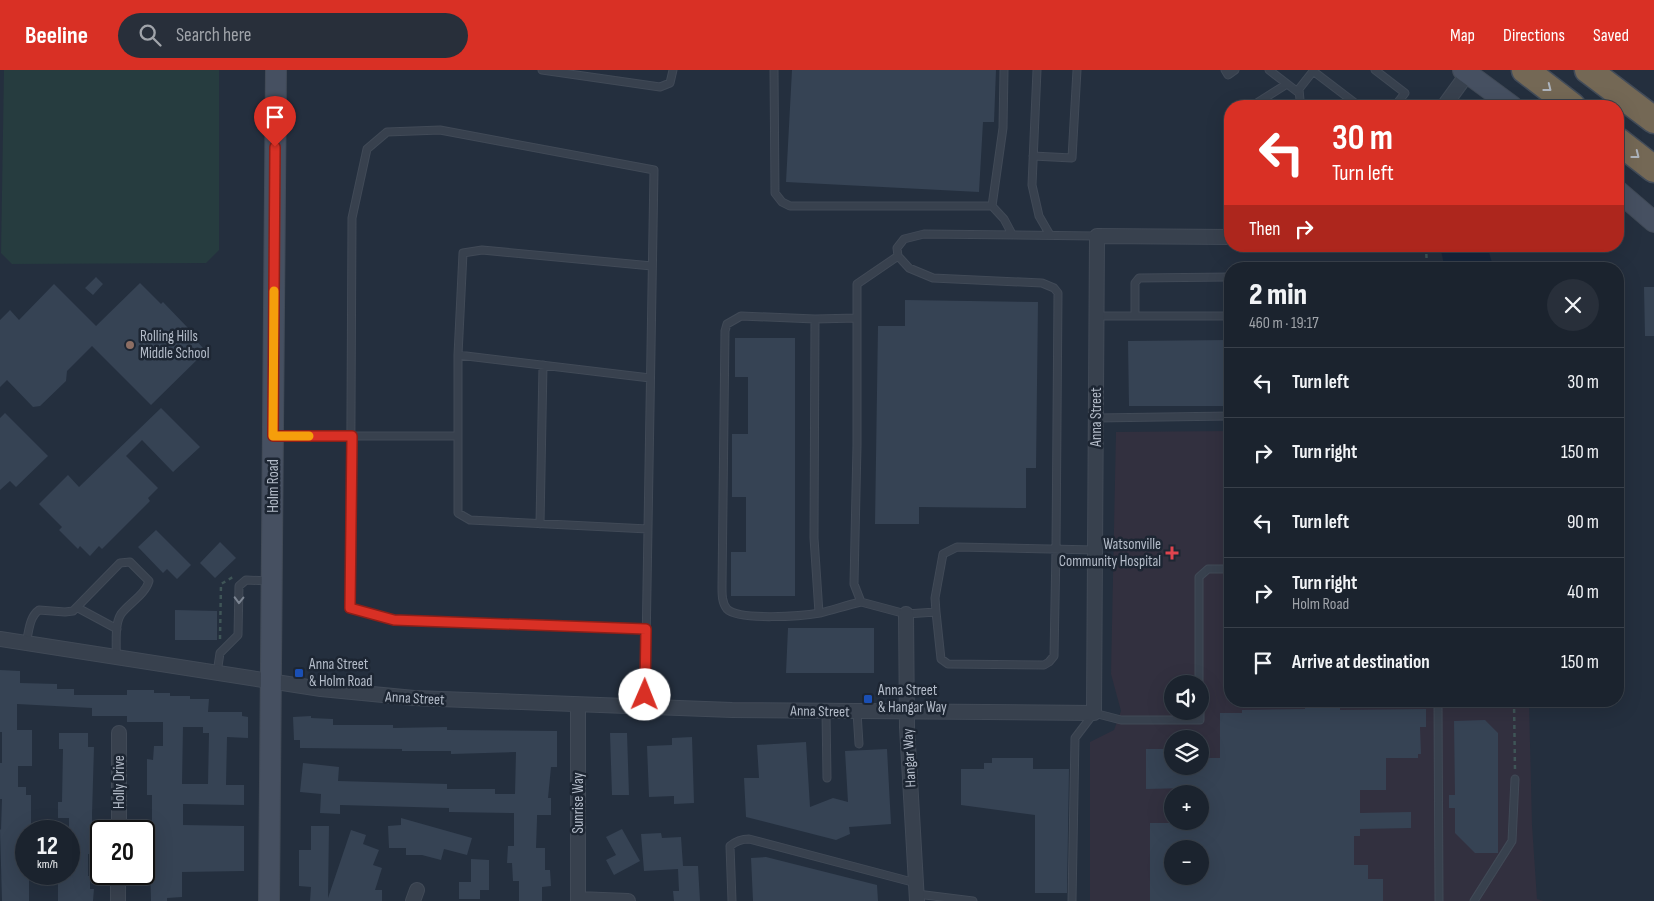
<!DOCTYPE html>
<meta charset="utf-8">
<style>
body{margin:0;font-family:"Sofia Sans Condensed",sans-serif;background:#282f3a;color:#f1f3f6;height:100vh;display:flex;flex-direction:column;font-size:19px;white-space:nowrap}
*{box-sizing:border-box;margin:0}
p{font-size:16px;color:#a0a4aa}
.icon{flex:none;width:28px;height:28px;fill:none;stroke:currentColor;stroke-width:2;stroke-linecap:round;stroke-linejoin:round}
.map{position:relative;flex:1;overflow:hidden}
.panel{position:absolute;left:1224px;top:192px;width:400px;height:445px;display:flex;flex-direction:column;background:#1b232e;border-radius:20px;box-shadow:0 5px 20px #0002,0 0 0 1px #39404a}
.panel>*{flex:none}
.top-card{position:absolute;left:1224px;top:30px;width:400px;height:152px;border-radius:20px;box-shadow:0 5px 20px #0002,0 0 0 1px #39404a;background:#d93025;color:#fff;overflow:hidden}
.buttons{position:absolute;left:1164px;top:605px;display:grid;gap:10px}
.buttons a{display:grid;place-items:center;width:45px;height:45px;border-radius:50%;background:#1b232e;box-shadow:0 5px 20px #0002,0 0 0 1px #39404a;font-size:25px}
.speed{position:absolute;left:15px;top:750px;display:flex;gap:10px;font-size:25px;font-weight:700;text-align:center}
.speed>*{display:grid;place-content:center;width:65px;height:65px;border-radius:50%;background:#1b232e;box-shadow:0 5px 20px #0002,0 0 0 1px #39404a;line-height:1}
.speed small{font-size:12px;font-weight:400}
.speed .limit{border:2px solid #111;border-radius:8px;background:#fff;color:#111}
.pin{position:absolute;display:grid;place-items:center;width:42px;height:42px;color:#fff;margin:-51px -21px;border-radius:50% 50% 50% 0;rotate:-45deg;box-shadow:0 0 5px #0007}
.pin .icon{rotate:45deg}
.me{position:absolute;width:55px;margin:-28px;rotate:1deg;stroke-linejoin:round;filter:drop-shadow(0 0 4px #0008)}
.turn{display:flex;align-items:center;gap:18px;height:105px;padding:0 25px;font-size:22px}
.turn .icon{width:65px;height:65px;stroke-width:2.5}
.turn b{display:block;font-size:35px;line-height:42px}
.then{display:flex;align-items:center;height:48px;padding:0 25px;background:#0003;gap:10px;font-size:19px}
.round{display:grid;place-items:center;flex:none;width:52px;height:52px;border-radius:26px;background:#282f3a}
.headline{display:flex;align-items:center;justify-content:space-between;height:85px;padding:0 25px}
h1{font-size:30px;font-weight:800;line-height:38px}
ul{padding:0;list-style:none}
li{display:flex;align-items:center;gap:15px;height:70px;padding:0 25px;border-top:1px solid #39404a}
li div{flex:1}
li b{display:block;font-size:19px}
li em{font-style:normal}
header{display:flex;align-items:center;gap:30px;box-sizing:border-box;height:70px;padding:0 25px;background:#d93025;color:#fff}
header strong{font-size:24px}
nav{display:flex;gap:28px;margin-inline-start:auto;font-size:18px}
.search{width:350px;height:45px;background:#282f3a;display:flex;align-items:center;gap:12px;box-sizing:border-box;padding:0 18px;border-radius:28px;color:#a0a4aa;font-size:19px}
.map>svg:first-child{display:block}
.medical{fill:#32303f;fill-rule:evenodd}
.green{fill:#263c3f}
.water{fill:#17263c}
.building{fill:#364354;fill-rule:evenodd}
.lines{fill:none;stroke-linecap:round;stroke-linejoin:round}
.lane-casing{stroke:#414a57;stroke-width:9}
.street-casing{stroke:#414a57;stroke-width:16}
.secondary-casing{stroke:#414a57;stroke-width:22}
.highway-casing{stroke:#434c59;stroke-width:29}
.path{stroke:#3f5557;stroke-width:2.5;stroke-dasharray:4 4;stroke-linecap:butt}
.lane{stroke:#38414e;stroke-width:7}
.street{stroke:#38414e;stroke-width:14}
.secondary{stroke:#465061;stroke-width:20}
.highway{stroke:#746855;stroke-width:26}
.oneway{stroke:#aeb4bd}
.oneway2{stroke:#7c8592}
.route-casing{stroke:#8d1f18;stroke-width:12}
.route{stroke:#d93025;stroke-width:9}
.slow{stroke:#f59e0b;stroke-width:9}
.education-dot{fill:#8d6e63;stroke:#1d2633;stroke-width:2}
.health-dot{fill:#e0444e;stroke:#1d2633;stroke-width:2}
.transit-dot{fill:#1a4fb4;stroke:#1d2633;stroke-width:2}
.labels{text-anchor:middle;stroke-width:5;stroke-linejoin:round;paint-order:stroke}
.poi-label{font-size:15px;fill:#b4bcc9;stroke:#1d2633;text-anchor:start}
.street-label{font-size:15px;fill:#b4bcc9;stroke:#1d2633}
</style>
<header>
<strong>Beeline</strong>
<div class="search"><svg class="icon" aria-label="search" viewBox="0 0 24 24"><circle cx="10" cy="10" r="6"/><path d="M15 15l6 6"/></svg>Search here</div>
<nav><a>Map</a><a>Directions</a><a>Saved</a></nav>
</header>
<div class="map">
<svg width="1654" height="831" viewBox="0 0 1654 831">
<rect width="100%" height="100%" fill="#242f3e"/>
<path class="medical" d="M1230,361V631H1529L1532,755L1537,829L1544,831H1090V672L1114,660L1121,641L1111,604L1116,362ZM1172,614H1200V641H1172ZM1172,669H1200V696H1172ZM1172,724H1200V751H1172ZM1172,779H1200V806H1172Z"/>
<path class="green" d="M4,0H219V180L206,193L12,194L1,183Z"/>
<path class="water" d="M1440,176H1487L1494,199H1445Z"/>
<path class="building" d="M792,0H996L994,52H983L979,122L786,112Z
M96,207L103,214L93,225L85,218Z
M140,213L161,234L163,232L188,258L186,260L206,281L151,335L92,276L67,301L66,311L40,336L33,337L7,310L0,317V250L10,240L19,250L54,214L96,256Z
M1644,217H1654V266H1645Z
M905,230L1038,232L1036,398H1026V438L919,437V454H875L878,256H905Z
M735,268H795V526H731V482H746V427H732V364H748V307H735Z
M1230,270V336H1129L1128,271Z
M161,338L200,377L173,402L142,370L126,386L158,418L148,428L150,431L102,479L99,476L90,486L80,476L78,479L59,460L62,457L39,434L68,405L79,417Z
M5,343L48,386L16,417L10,411L0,420V348Z
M156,460L191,495L177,509L167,499L163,503L138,477Z
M220,472L236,488L215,508L200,493Z
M175,540L217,541V570H175Z
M788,558H874V603H786Z
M0,600L20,601V613L57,614V619H74V625H127V620H154V623H170V626H190V629H209L208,642H242V646L248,647V668L227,667L226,715H244V735L183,734V755L244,756V801L182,802V827L167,828V831H151L150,793H146L147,756L152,757V725H147V689L153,690L154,676H163V652H127V646H92V638L17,634V660H32V696H18V717H26V725H31V761H26V804H29V831H2L0,759L1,760L2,729H0V693H2V662H0ZM183,657H203V663H209L208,714H182Z
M1305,633H1340V640L1426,639V657H1420L1421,684H1418V688H1386V720H1360V743L1411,742V758L1360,759V766H1354V795H1368V809H1383V831H1150V753H1188L1187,751H1200V724H1187V718L1146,719V679H1172V696H1200V688H1220V643H1242V640L1305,639ZM1172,779H1200V806H1172Z
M311,646V648L333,649V655H393V658L447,657V660L557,661V697H551L548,728H551V745H537V749L536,778H545V800H550L551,816L542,817V831H519V811H513L512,793H507L508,776H514V743L449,742V738L340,735V744L320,743L321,724L300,722L303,693L339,697L338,711L447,714V719H495V724H515L516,682L451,684V681H402V679L300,678V670H294L293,647Z
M1485,650L1498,663V783H1475L1455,763V738H1449V725H1455L1454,651Z
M59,663H88V677H94L92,745L93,784H88V806H90V819H94L93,831H58V805L69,806V748H58V732H62L63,679H59Z
M610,663H627L629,725H612Z
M692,667L694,733L674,734V726L649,727L647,676L672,675V668Z
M806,672L810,737L833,728L848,732L845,681L887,679L891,754L849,757L850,764L836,770L746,747L744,708H759L757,675Z
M992,688H1033V699H1069L1067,823H1035V745L961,735V699H984V693H992Z
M401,748L472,768L467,785L444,779L441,790L422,785H406V778H389L388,756L401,755Z
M311,756H329L328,828L351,760L366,765L363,774L379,780L373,795L382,798L375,820H382V831H310L311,817L299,816V780H311Z
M622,759L640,791L614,805L606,790L616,785L606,767Z
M661,763L662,768L681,767L683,796H698L700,831H674L673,821H679L678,799L644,801L641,764Z
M766,787L877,815L878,831H753L751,788Z
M471,789L489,790V820H480V829H459V812H471Z"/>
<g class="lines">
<defs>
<path id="lane" d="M542,0L660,17L670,13L673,0
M774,0L775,123L782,132L790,136H992
M1004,0L1003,58L992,136L1004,149L1012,164
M1037,0L1032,115L1039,146L1050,165
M1225,0L1228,5L1235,0
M1269,0L1299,23
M1375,0L1405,23L1395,36
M1313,1L1359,36
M1265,28L1270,36
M1252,36L1287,14
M1304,36L1300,30L1299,19L1314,0
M1033,86L1072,88L1077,0
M898,186L857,214V375L854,514L861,532L906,544L936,542L935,528L943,484L957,477L1095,480
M1097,246H1230
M1135,246V213L1139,208L1230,207
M857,248L815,249L741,246L727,254L725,261L722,517C722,525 722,533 727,539C739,551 803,546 820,543C833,540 847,535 861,532
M815,249L814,468L819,543
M458,285L650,308
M1096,348L1230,346
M276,366H458
M540,454L543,295
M648,459L470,450L458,443V285L463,183L482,180L652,196
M78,538L117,559
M936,542L941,589L948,594L1044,595L1049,592L1054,586L1056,479L1058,223L1054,218L1042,213L933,208L909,198L898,186L897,178L904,169L924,164L1097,166
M26,573C29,562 29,547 39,540L65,542L73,541L120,493L130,492L149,511C145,525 129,533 121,544C114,555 117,574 116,587
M217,603L220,583L238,565L239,516L246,510L269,511
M1199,614V507L1208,499H1230V453
M1438,631L1439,831
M645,637L654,100L440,60L387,62L367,79L352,148L350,538L394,550L646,559
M826,642L827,708
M857,642L859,674
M917,824L973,831
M732,831L730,776C736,771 741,769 749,769L916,813
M1072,831L1075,668L1094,643L1121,650H1200V641
M1474,831L1512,771L1515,709"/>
<path id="street" d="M1444,36L1468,3
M906,544L907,657L917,831
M0,569L321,619L414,628L732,640L1094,643L1097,166L1230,167
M578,635V831
M119,761V663
M578,829L628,831
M118,831V804
M413,831L417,820"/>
<path id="secondary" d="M1463,0L1512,36
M1618,121L1654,152
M269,831L276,0"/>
<path id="highway" d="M1525,0L1572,36
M1588,0L1654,50
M1618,71L1654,99"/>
</defs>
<use href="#lane" class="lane-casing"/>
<use href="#street" class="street-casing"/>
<use href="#secondary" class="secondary-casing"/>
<use href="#highway" class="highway-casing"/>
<path class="path" d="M1426,176L1427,199
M220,569L221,514L233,507
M1514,631L1515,700"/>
<use href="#lane" class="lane"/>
<use href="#street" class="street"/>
<use href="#secondary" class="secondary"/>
<use href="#highway" class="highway"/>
</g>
<defs><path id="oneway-chevron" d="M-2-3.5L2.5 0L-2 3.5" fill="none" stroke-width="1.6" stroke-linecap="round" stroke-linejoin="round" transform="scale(1.25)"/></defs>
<g class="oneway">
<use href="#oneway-chevron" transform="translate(1548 18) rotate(38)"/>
<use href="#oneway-chevron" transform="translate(1636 85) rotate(38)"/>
</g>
<use class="oneway2" href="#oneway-chevron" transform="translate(239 530) rotate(91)"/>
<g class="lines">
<defs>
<path id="route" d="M275,77L273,366H352L350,538L394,550L646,559L645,625"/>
</defs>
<use href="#route" class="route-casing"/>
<use href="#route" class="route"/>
<path class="slow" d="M274,221L273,366H309"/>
</g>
<circle class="education-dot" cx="130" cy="275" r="5"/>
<path class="health-dot" d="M1169.5 475.5h5v5h5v5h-5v5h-5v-5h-5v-5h5z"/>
<g class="transit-dot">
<rect x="294" y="598" width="10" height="10" rx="2.5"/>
<rect x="863" y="624" width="10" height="10" rx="2.5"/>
</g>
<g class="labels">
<g class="poi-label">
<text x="140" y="271">Rolling Hills<tspan x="140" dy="17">Middle School</tspan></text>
<text x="1161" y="479" text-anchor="end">Watsonville<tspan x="1161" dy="17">Community Hospital</tspan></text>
<text x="309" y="599">Anna Street<tspan x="309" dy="17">&amp; Holm Road</tspan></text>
<text x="878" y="625">Anna Street<tspan x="878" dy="17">&amp; Hangar Way</tspan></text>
</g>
<g class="street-label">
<text transform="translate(1096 347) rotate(-90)" y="5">Anna Street</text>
<text transform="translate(273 416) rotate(-90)" y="5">Holm Road</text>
<text transform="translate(415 628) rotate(3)" y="5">Anna Street</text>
<text transform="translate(820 641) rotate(1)" y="5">Anna Street</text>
<text transform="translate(909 688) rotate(-93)" y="5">Hangar Way</text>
<text transform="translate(119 712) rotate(-90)" y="5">Holly Drive</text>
<text transform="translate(578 733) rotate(-90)" y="5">Sunrise Way</text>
</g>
</g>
</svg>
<div class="buttons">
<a><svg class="icon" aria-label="sound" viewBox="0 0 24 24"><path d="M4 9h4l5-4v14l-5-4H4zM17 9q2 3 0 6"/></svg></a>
<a><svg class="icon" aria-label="layers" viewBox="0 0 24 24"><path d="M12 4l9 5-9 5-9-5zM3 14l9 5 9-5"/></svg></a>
<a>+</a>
<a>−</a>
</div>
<div class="speed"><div>12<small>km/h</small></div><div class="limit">20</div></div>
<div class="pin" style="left:275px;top:77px;background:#d93025"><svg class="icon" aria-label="arrive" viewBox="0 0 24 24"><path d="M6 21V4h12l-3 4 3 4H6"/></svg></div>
<svg class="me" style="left:645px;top:625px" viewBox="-20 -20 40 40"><circle r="19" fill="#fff"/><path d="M0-13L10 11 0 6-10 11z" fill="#d93025"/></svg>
<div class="top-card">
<div class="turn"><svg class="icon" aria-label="left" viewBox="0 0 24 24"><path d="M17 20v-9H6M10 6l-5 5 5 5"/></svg><div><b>30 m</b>Turn left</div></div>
<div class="then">Then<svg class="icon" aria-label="right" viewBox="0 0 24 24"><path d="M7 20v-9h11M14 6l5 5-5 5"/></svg></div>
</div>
<section class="panel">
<div class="headline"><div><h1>2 min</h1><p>460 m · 19:17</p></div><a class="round"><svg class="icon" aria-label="close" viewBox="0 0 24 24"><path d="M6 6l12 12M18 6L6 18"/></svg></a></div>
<ul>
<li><svg class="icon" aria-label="left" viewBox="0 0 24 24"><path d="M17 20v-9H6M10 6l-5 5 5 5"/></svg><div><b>Turn left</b></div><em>30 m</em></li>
<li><svg class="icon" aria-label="right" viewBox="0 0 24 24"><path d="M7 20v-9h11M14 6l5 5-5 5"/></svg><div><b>Turn right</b></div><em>150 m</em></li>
<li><svg class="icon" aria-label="left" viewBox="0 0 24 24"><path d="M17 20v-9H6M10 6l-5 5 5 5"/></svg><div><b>Turn left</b></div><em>90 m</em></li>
<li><svg class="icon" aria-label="right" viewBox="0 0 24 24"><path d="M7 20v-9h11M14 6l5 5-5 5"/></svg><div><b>Turn right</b><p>Holm Road</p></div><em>40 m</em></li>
<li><svg class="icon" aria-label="arrive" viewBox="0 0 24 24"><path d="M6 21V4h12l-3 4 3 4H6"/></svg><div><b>Arrive at destination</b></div><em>150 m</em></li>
</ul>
</section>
</div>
